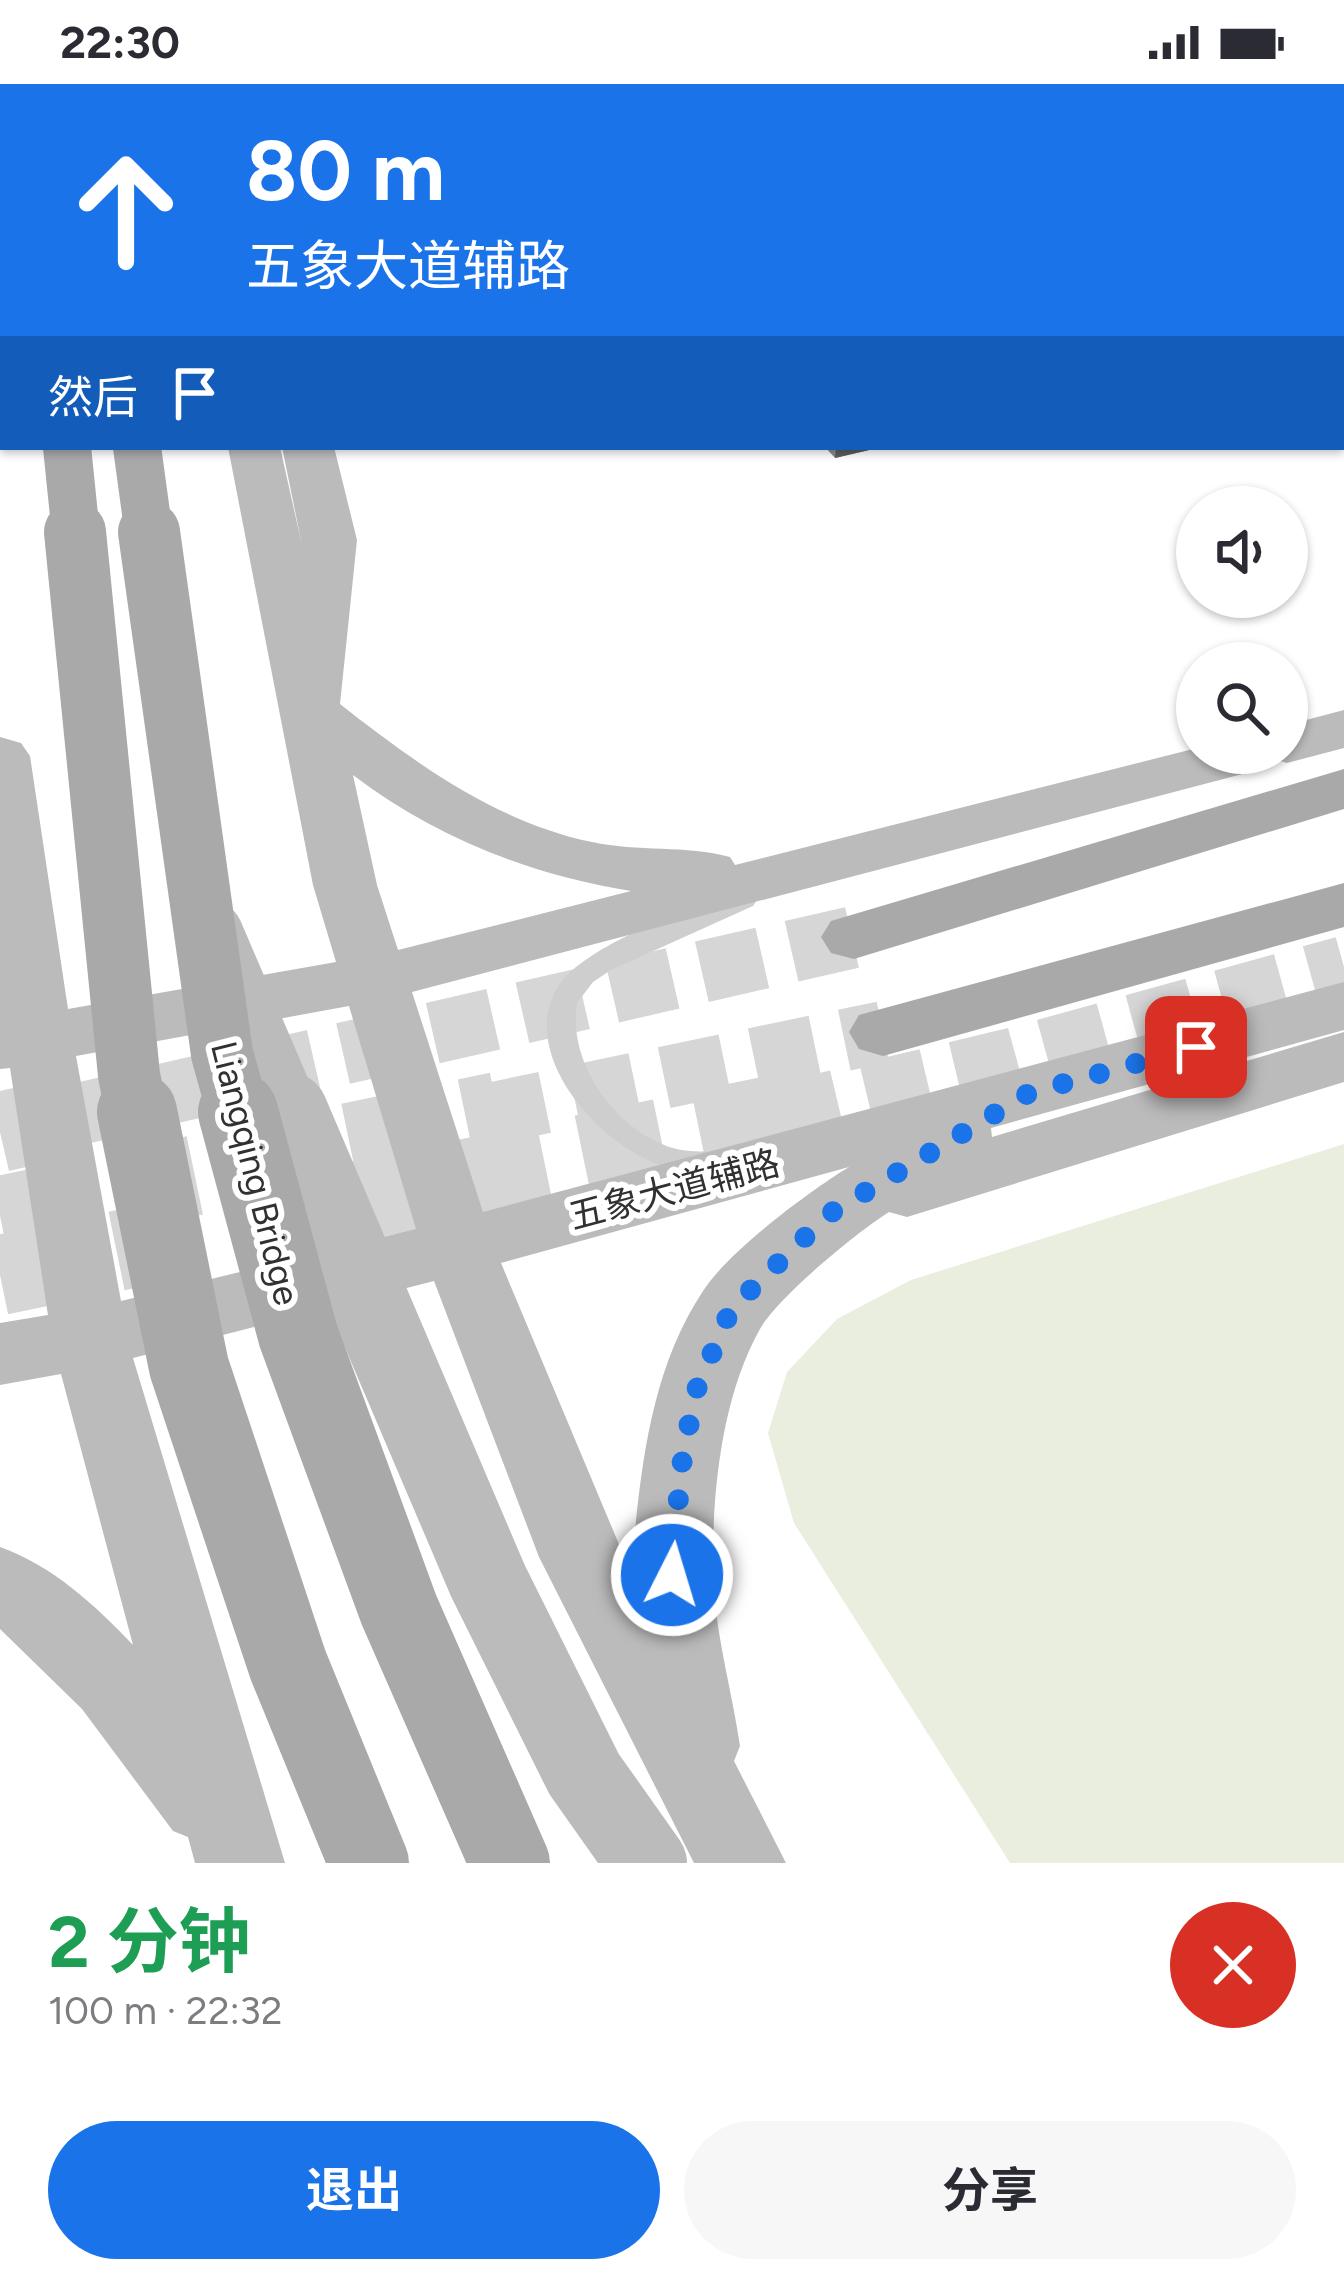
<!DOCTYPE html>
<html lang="zh">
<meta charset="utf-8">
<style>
body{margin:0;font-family:Figtree,"Noto Sans SC",sans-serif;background:#f7f7f7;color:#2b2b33;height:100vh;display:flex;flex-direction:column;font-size:45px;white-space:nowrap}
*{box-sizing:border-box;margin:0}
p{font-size:39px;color:#7c7c81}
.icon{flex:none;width:66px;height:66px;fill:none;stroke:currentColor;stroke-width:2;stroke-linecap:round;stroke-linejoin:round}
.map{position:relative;height:1779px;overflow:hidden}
.sheet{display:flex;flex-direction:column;background:#fff;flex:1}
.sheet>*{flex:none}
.top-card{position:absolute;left:0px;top:0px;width:1344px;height:366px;box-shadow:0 3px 9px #0004;background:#1a73e8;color:#fff;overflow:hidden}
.fabs{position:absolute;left:1176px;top:402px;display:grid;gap:24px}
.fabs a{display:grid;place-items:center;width:132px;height:132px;border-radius:50%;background:#fff;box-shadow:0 3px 9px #0004;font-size:60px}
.pin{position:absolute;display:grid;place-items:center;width:102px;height:102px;color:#fff;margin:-51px;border-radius:24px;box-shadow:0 6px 18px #0006}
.me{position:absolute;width:132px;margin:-66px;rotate:5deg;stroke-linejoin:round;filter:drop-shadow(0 0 9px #0008)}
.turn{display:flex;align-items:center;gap:42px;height:252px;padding:0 48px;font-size:54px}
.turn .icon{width:156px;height:156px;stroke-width:2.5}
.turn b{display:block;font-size:84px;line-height:102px}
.then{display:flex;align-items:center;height:114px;padding:0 48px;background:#0003;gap:24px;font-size:45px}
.round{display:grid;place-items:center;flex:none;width:126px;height:126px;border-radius:63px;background:#f7f7f7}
.summary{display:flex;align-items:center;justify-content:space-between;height:204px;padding:0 48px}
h1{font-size:72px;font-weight:700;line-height:90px;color:#1e9e55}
.button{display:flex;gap:24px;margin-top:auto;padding:24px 48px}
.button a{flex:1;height:138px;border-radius:72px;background:#1a73e8;color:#fff;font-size:48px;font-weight:700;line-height:138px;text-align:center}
.button a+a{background:#f7f7f7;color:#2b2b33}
.status{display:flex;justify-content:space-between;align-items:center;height:84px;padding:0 60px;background:#fff;direction:ltr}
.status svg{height:33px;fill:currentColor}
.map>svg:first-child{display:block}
.green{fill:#e9eede}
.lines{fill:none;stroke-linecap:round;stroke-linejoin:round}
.secondary-tunnel-far1{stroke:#d6d6d6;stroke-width:62;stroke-dasharray:62 30;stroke-linecap:butt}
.secondary-tunnel{stroke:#d6d6d6;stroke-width:80;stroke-dasharray:80 39;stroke-linecap:butt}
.primary-tunnel-far1{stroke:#d6d6d6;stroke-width:62;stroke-dasharray:62 30;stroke-linecap:butt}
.primary-tunnel{stroke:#d6d6d6;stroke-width:80;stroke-dasharray:80 39;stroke-linecap:butt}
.lane{fill:#cecece;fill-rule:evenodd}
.secondary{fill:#bbb;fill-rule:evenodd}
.primary{fill:#a9a9a9;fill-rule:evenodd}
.secondary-bridge-far1{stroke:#bbb;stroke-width:62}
.secondary-bridge{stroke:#bbb;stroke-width:80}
.primary-bridge-far2{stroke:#a9a9a9;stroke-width:48}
.primary-bridge-far1{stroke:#a9a9a9;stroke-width:62}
.primary-bridge{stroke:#a9a9a9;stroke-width:80}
.wall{fill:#8c8c8c}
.shaded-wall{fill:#5d5d5d}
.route{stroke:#1a73e8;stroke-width:21;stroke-dasharray:0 37.8}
.labels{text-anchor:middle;stroke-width:12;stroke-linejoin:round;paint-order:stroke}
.street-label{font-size:36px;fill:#313131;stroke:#fff}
</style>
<div class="status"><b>22:30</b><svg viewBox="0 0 49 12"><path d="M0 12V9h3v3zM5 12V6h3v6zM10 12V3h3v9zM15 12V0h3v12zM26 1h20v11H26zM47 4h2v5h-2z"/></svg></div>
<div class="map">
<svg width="1344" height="1779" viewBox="0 0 1344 1779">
<rect width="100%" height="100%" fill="#fff"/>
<path class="green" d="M1344,1060V1779H1010L794,1439L768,1349L787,1288L837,1235L911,1196Z"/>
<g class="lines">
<path class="secondary-tunnel-far1" d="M777,1031L1012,975L1344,883"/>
<path class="secondary-tunnel" d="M0,1191L790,1028"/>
<path class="primary-tunnel-far1" d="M74,1031L854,853
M484,1031L883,948"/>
<path class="primary-tunnel" d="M0,1048L87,1028
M0,1132L498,1028"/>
<path class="lane" d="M744,807L753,810L757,816L753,822L611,886L593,898L577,919C567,979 616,1047 673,1064C692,1070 710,1065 728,1070L733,1078L728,1086C637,1114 501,975 562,897C592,859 697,820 744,807Z"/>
<path class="secondary" d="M155,0H197L198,3H156Z
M206,0H248L205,3Z
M228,363H280L302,461L282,363H334L357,456L340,620C415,679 496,738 592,758C638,768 686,761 730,773L735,781L1197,664V669H1287V641L1344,626V664L1287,679L1277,676L1273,682L412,908L483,1128L1344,898V946L991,1044L992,1053L1344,948V998L907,1133L889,1128C857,1148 778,1213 760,1245C721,1314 712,1411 713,1488C714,1545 732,1606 740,1662L734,1677L786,1779H694L539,1473L434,1197L133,1274L285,1779H195L188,1753L173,1747L82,1625L0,1545V1463C53,1482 95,1521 133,1561L61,1290L0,1301V1239L48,1231L10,984L0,985V653L21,659L30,672L68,925L336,878L313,801ZM353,691C434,753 531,791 631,807L398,866L377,801ZM349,922L416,1145L121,1217L76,972ZM849,1083C808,1108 729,1167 703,1207C648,1290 640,1393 631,1489L501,1179Z"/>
<path class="primary" d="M13,0H55V3H13Z
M65,0H107V3H65Z
M1344,685V725L854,875L831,869L821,853L831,837Z
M1344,799V843L883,972L859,965L849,948L859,931Z"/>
<path class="secondary-bridge-far1" d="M212,849L290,1031"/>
<path class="secondary-bridge" d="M288,1028L488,1497L584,1690L647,1779"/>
<path class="primary-bridge-far2" d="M67,363L76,451
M137,363L149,451"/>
<path class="primary-bridge-far1" d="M75,448L129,991L137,1031
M149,448L222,970L239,1031"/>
<path class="primary-bridge" d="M137,1028L189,1283L288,1581L369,1779
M238,1028L298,1251L399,1526L510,1779"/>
</g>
<path class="wall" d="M825,363H882L835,374Z"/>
<path class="shaded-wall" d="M836,363H882L835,374Z"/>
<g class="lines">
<path class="route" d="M672,1491L681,1384L695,1309L731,1225L829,1130L1029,1009L1196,963"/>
</g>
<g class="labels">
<g class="street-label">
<text transform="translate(256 1089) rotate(76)" y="13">Liangqing Bridge</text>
<text transform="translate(674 1105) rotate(-15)" y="13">五象大道辅路</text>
</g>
</g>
</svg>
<div class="fabs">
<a><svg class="icon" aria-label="sound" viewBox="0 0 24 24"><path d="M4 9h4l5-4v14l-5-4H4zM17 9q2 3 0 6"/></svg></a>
<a><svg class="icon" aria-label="search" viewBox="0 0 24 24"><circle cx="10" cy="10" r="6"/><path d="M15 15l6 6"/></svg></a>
</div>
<div class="pin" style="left:1196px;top:963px;background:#d93025"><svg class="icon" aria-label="arrive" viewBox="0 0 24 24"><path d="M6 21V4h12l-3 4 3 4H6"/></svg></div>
<svg class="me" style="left:672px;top:1491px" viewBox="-20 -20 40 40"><circle r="17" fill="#1a73e8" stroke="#fff" stroke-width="3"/><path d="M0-11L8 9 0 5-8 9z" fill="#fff"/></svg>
<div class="top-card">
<div class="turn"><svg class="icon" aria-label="ahead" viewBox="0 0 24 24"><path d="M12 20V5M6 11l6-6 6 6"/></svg><div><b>80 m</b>五象大道辅路</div></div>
<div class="then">然后<svg class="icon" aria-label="arrive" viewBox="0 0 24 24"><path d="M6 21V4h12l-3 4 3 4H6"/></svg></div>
</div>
</div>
<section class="sheet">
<div class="summary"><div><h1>2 分钟</h1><p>100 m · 22:32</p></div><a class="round" style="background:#d93025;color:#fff"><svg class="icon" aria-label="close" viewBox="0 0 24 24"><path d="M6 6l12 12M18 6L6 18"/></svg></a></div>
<div class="button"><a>退出</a><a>分享</a></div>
</section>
